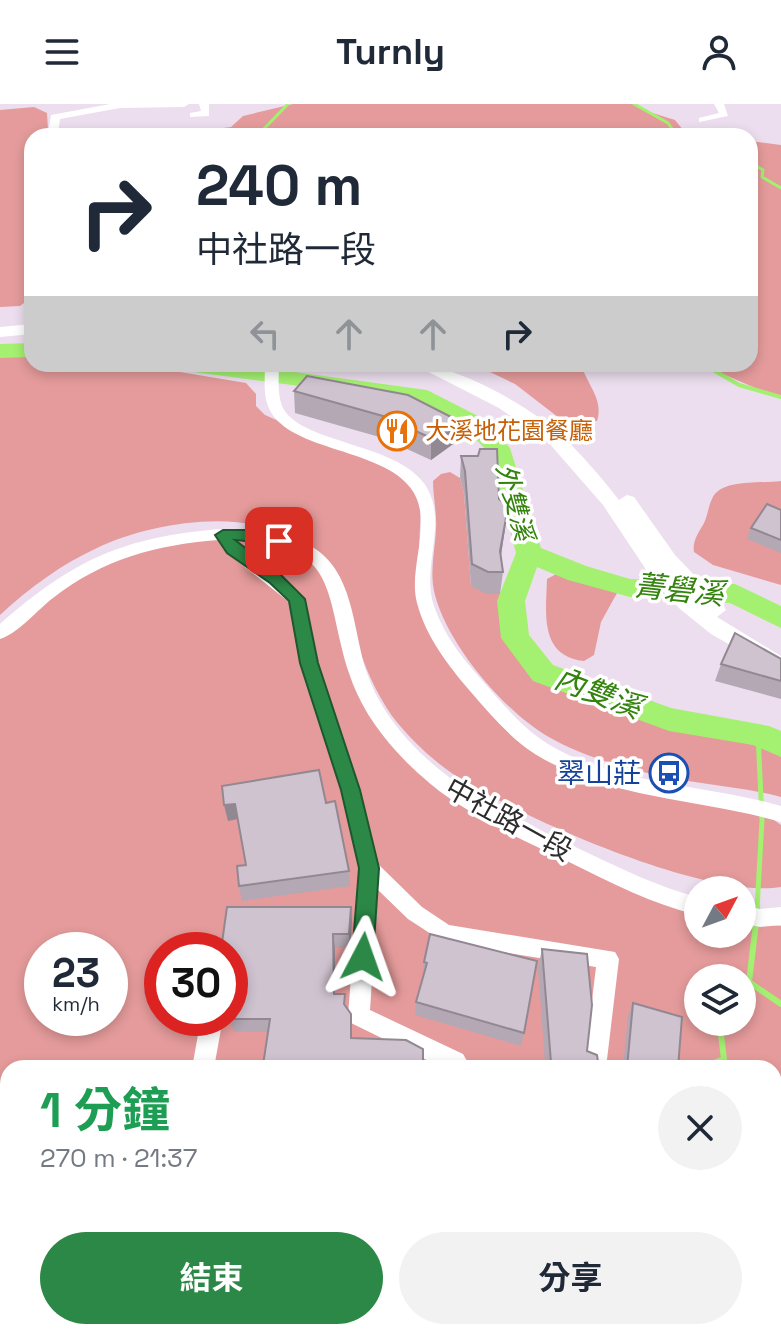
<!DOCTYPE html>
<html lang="zh-TW">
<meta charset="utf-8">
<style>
body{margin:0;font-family:"Space Grotesk","Noto Sans TC",sans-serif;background:#f2f2f3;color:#1f2937;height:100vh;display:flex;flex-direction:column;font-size:30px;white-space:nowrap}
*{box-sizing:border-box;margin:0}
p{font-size:26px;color:#747a83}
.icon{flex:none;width:44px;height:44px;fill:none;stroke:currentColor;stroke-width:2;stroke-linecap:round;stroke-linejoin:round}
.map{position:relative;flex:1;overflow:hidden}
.drawer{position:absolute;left:0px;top:956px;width:782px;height:280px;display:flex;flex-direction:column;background:#fff;border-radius:24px 24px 0 0;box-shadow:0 4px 12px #0003}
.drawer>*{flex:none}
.guide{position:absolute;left:24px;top:24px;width:734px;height:244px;border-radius:24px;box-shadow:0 4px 12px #0003;background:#fff;color:#1f2937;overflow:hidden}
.needle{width:52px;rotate:49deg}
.controls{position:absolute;left:684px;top:772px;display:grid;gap:16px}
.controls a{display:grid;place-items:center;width:72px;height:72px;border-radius:50%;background:#fff;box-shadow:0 4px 12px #0003;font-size:40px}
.speed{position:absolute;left:24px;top:828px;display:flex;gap:16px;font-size:40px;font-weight:700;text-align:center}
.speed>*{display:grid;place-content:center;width:104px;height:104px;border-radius:50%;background:#fff;box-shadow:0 4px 12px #0003;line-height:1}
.speed small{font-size:20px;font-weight:400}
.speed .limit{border:12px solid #d22;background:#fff;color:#111}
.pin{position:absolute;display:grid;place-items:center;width:68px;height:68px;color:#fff;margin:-34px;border-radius:16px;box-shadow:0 4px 12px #0006}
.me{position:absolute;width:88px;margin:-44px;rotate:4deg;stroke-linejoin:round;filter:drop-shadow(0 0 6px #0008)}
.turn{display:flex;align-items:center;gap:28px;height:168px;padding:0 40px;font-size:36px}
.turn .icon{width:104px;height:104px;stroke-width:2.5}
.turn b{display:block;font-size:56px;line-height:68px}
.lanes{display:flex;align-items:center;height:76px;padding:0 40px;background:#0003;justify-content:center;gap:40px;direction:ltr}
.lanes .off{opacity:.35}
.round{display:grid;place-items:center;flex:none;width:84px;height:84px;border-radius:42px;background:#f2f2f3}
.summary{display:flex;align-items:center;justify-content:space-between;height:136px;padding:0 40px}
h1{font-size:48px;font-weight:700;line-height:60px;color:#1e9e55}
.action{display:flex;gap:16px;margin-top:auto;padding:16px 40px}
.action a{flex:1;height:92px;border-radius:48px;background:#2c8846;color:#fff;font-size:32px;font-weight:700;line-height:92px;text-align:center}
.action a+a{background:#f2f2f3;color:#1f2937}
header{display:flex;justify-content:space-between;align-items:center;height:104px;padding:0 40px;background:#fff;font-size:36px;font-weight:700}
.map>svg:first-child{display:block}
.green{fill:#e59b9b;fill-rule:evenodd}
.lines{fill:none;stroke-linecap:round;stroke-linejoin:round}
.stream-far3{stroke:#a4f071;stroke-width:3}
.stream-far2{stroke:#a4f071;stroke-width:4}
.stream-far1{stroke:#a4f071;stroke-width:5}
.stream{stroke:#a4f071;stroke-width:6}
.river{fill:#a4f071;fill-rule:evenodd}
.minor{fill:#fff;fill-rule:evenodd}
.tertiary{fill:#fff;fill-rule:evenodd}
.wall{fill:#b3a8b3}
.shaded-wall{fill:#928892}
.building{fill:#d0c3d0;stroke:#928892;stroke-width:2}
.route{fill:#2c8846;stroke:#1d582e;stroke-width:2}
.labels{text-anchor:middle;stroke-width:7;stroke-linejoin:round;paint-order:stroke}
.far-food-label{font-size:24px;fill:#c56008;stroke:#fff;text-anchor:start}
.far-water-label{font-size:26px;font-style:italic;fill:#33830d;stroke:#fff}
.transit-label{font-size:28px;fill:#164399;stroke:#fff;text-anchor:end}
.street-label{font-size:28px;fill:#2c2c2c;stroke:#fff}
.water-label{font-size:30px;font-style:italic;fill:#33830d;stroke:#fff}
</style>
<header><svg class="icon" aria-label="menu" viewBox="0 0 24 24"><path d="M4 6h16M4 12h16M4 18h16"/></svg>Turnly<svg class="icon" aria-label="person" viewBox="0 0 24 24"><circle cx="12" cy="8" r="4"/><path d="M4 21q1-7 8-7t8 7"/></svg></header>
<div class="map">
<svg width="781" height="1236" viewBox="0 0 781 1236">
<rect width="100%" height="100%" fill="#ecdeee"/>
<path class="green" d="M293,0H633L643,6L675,16L688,32H163L231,23L243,12Z
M34,3L47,9L48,26L52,32H32V193L20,202L0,203V6Z
M750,37L781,41V295L700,260H750Z
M32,251V260H132L246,279L256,290V302L265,311L395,368L410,380L421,400L417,492L425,515L541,650L770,713L781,721V783C707,796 518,713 453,670C431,655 408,633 392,612C376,589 364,562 356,535C352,521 350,502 343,489C337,478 322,468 313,459C305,451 296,440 287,434C242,403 146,420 99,443C62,460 30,483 0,511V253Z
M473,260H581C587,281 604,295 597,317L587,318L580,330L515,280Z
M450,368L460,374L464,389L471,482L500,490L507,502L506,519L520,552L532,567L557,581L677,624L781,647V693C736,681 688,680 643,668C611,660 576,649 547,632C503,606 448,541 435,491C429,469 435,447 436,425C437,409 433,393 433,377L441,370Z
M781,377V481L713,461L694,448C692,437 699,428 704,419C708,411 708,403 712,395C721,374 761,380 781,377Z
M211,435C258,437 318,439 334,493C338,507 337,522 340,536C344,550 411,661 422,672C442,693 472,708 498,722C563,757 629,786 698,812V830H742V819L781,822V1236H0V535L70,477L135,447ZM42,846H110V914H42ZM162,846H230V914H162ZM698,874H742V918H698ZM8,964H774V1228H8Z
M558,469L617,484V489L601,518L594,551L584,557C539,552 546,509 547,475Z"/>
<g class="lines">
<path class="stream-far3" d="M634,0L668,19L677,32
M257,32L288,0
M750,58L763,66L762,73L781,84"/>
<path class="stream-far2" d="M703,260L739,281L781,293"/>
<path class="stream-far1" d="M757,806L762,716L758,630"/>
<path class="stream" d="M757,809V804
M749,878L781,900
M742,881L749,878L756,819
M701,964L724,955L721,931L729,918
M545,1236L550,1228"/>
<path class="river" d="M32,239V253L0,254V240Z
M175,260H236L427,286L480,313L510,344L541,444L586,462L630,475L735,480L781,502V524L730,499L630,493L568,476L537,463L525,497L529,531L553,561L671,604L769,622L781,627V653L753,641L669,627L533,577L501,534L497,497L516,449L491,351L464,323L413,297L186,267Z"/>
<path class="minor" d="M110,0H189L184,3L120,4L60,15L58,29L62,32L48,30L51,11Z
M199,0H209V12L190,13V9L201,7Z
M714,0H724L728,12L699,18V14L719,9Z
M265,260H279C279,273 277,289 282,302C298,339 392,338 423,378C451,415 420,461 434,502C445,534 465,557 487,582C505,603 524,625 548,640C613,680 708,681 781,702V718C702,695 607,695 535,650C510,634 490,610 470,587C448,561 426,533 417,499C407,462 437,413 408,381C376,343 285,347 268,302C263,289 265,274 265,260Z
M220,425C251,426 287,426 314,444C355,470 353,529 367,569C375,594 391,617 408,636C456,689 522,718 586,748C622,765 658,783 698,793V811C652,800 611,779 569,758C507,729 443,700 396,647C376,625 358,598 349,569C324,491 341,439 235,436L305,495L318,559L360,686L378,760L422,803L449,821L615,848L619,855L606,964H584L596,863L445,839L408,815L378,786L370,906L463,950L471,964H443L351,919L348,912L359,764L342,686L300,559L289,498L227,449L218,436C156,441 103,455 53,494C37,506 19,529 0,535V520C73,456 123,433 220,425Z
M742,801L760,805L781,803V821L760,823L742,819Z
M201,914H223L214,964H192Z"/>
<path class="tertiary" d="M32,220V230L0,233V223Z
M413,260C455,260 529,302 561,331C581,350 602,374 619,396L627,391L634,393L675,451L723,501L726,506L717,513L781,552V570L711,530L680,505L655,479L603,401L548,338L499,304Z"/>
</g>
<path class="wall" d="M294,287L457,316L456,338L431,356L383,334L295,309Z
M461,352L499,395L505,425L501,452L503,468L500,490H486L471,482L464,389L460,374Z
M781,406V449L747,435L751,424Z
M774,552L781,555V595L715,577L721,560Z
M326,699L349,767L350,782L242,797L239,782L246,761L238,715L228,717Z
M352,817L350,844H335V890H345L346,902L352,934L423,964H264L268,928H234L230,915L234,884H230V846Z
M430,830L524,929L521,942L415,911L416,898L423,871L424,858Z
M542,845L587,947L599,964H487L489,957L545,958L538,864Z
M633,899L678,964H623L628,912Z"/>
<path class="shaded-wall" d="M457,316L456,338L431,356V334Z
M508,403L505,425L498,469L500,447Z
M235,700L238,715L228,717L224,701Z
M351,803L352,817L350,844L349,830Z
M333,830L335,844V903L334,890Z
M8,1172V1183L0,1186V1174Z"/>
<path class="building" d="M307,272L408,291L457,316L431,334L383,312L294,287Z
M480,345H497L499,395L508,403L500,447L503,468H488L472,460L465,367L461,352H478Z
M767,400L781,406V436L751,424Z
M735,529L781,555V577L721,560Z
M319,666L326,699L335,697L349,767L239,782L237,762L246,761L235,700L224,701L222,682Z
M227,803H351L349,830H333L334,890H345L344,900L351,910V934L406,936L423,945V964H310L263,961L270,915H230L236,870H230V846H221Z
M430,830L537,857L524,929L416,898L427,859L424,858Z
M542,845L587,850L592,901L587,947L597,951L599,964H489V957L551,958Z
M633,899L682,913L678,964H627Z
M165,958L167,964H144Z
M8,1131V1172L0,1174V1133Z"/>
<path class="route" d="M223,426H259L284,433V441C270,443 251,437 235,436L281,471L305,495L318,559L360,686L379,764L373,853L370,860L363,863L355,860L352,853L359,764L341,686L300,559L289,497L270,479L227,449L215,431Z"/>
<defs>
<symbol id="restaurant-ring" viewBox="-11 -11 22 22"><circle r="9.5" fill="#fff" stroke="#e8710a" stroke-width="1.5"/><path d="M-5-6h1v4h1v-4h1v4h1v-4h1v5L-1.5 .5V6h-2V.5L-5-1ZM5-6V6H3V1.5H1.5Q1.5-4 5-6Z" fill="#e8710a"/></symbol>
<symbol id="bus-ring" viewBox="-11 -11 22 22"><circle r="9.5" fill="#fff" stroke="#1a4fb4" stroke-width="1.5"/><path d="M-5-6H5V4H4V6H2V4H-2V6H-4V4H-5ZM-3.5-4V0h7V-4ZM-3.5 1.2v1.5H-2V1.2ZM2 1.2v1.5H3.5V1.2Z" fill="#1a4fb4"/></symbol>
</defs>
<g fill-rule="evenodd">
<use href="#restaurant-ring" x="375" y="305" width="44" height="44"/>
<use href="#bus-ring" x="647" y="647" width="44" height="44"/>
</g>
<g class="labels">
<g class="far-food-label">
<text x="425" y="335">大溪地花園餐廳</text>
</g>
<g class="far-water-label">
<text transform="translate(515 398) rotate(75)" y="9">外雙溪</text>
</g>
<g class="transit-label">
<text x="641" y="679">翠山莊</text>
</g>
<g class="street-label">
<text transform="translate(509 715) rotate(29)" y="10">中社路一段</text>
</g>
<g class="water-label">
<text transform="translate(679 486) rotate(6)" y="10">菁礐溪</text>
<text transform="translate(598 589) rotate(21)" y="10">內雙溪</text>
</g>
</g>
</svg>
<div class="controls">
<a><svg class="needle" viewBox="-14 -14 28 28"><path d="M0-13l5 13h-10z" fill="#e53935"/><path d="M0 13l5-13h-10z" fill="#747a83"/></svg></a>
<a><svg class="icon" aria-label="layers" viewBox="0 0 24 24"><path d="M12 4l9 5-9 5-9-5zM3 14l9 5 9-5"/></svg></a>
</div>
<div class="speed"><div>23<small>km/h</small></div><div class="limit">30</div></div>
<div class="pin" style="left:279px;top:437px;background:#d93025"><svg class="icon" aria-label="arrive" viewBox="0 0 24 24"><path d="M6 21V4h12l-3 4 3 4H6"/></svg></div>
<svg class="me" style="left:363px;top:853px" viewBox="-20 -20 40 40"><path d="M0-17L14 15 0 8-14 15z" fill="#2c8846" stroke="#fff" stroke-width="4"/></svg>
<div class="guide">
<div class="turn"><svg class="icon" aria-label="right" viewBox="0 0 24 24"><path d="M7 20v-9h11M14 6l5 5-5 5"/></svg><div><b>240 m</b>中社路一段</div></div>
<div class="lanes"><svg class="icon off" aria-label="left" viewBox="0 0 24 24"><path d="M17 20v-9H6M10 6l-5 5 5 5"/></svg><svg class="icon off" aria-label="ahead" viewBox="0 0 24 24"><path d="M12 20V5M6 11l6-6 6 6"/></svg><svg class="icon off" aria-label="ahead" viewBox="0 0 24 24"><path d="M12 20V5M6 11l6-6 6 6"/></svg><svg class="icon" aria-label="right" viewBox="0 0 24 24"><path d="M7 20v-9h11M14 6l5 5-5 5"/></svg></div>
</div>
<section class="drawer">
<div class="summary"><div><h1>1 分鐘</h1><p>270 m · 21:37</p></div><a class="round"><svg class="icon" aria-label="close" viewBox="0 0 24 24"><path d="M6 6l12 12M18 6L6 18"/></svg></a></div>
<div class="action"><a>結束</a><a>分享</a></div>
</section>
</div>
